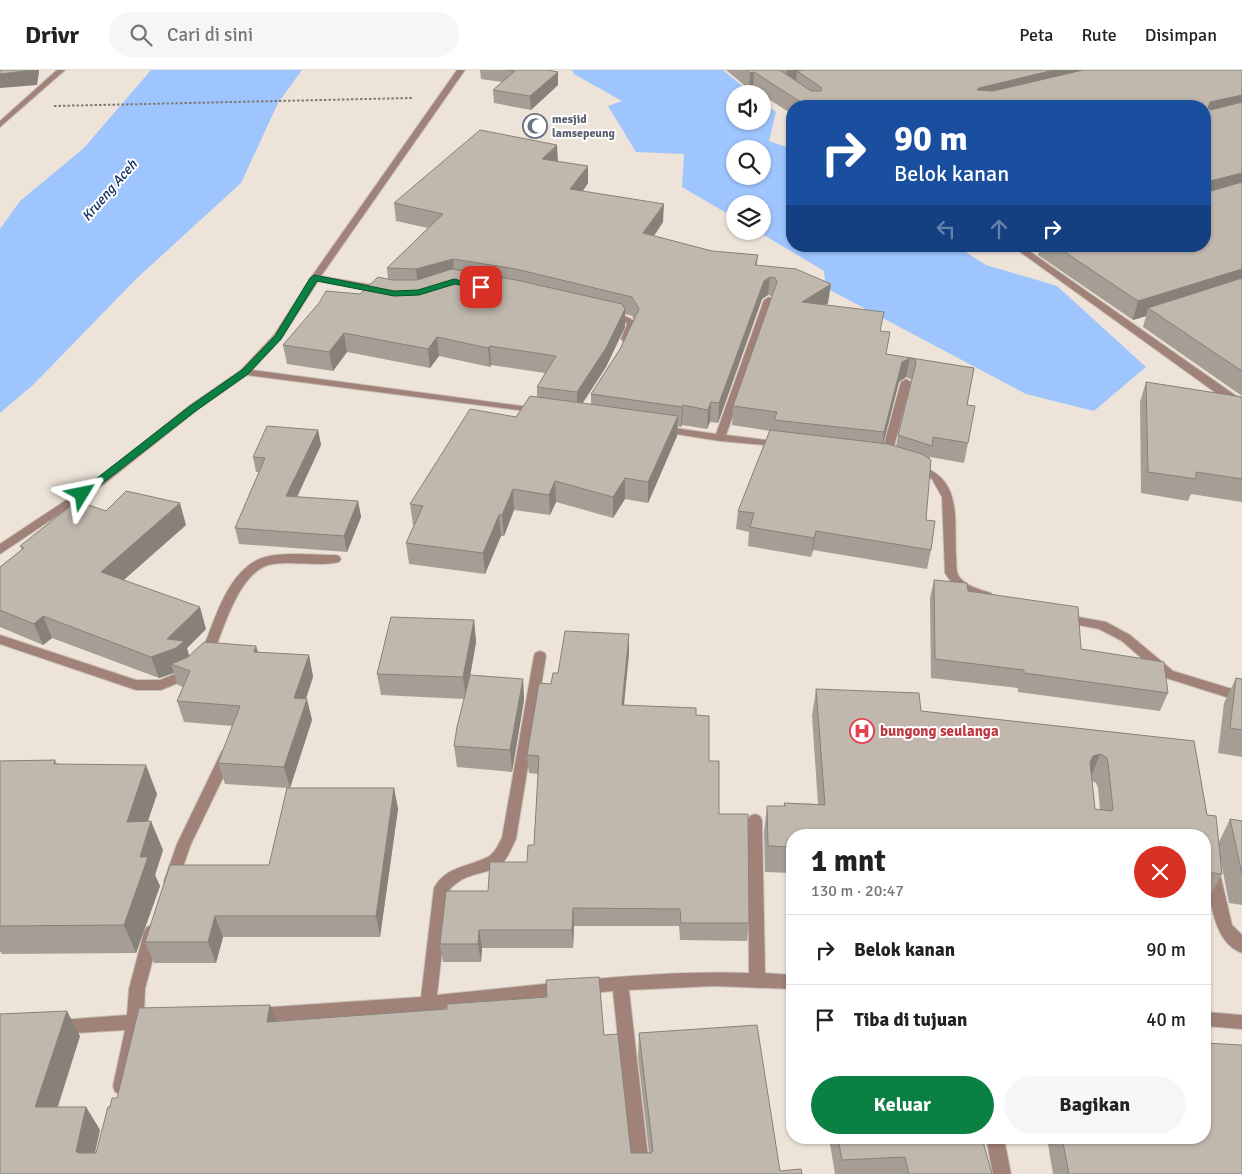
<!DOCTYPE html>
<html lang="id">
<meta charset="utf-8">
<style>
body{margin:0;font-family:Signika,sans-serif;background:#f6f6f6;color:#222;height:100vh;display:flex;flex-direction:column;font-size:19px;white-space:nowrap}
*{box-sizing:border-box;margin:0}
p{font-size:16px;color:#767676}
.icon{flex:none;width:28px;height:28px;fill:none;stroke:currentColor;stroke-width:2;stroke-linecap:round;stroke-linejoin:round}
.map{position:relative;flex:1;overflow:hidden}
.details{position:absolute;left:786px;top:759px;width:425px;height:315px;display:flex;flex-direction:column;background:#fff;border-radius:20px;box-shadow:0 1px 4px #0004}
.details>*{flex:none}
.banner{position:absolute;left:786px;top:30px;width:425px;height:152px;border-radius:20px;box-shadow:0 1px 4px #0004;background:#1a4fa0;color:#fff;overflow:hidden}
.fabs{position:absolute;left:726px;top:15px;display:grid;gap:10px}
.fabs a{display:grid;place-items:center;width:45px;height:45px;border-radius:50%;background:#fff;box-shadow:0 1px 4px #0004;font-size:25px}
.pin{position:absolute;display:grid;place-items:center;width:42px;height:42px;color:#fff;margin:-21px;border-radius:10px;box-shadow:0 2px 8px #0006}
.me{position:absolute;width:55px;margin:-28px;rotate:55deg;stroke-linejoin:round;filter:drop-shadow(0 0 4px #0008)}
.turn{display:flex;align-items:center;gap:18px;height:105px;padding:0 25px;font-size:22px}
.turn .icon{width:65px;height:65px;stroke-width:2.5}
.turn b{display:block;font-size:35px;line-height:42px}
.lanes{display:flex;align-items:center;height:48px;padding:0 25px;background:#0003;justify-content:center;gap:25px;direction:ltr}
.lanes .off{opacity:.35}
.round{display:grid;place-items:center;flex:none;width:52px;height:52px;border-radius:26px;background:#f6f6f6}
.headline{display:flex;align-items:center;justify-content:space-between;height:85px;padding:0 25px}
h1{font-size:30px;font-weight:800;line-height:38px}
.action{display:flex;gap:10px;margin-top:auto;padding:10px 25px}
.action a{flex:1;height:58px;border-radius:30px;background:#0b8043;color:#fff;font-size:20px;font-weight:800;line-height:58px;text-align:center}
.action a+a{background:#f6f6f6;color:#222}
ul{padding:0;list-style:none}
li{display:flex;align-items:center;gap:15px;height:70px;padding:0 25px;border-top:1px solid #e0e0e0}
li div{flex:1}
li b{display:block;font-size:19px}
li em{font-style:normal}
header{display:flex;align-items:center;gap:30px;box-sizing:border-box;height:70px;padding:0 25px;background:#fff;border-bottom:1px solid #e0e0e0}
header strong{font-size:24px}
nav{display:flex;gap:28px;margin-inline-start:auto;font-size:18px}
.search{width:350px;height:45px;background:#f6f6f6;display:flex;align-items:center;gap:12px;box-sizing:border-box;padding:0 18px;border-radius:28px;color:#767676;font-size:19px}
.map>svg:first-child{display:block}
.water{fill:#9fc5fe;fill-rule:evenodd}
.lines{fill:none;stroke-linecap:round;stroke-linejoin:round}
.minor-casing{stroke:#c9c0b7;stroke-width:2}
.path{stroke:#817a73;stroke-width:2;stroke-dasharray:2.5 2;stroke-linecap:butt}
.minor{fill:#a18278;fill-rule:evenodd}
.wall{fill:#a69e95;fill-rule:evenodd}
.shaded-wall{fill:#878179}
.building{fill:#c1b8ad;stroke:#878179;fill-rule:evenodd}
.route{fill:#0b8043;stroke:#07532c}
.labels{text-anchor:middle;stroke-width:4;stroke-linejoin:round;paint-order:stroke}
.far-worship-label{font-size:12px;font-weight:bold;fill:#5b616d;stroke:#fff;text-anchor:start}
.far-water-label{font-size:14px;font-style:italic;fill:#0a2c5e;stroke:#fff}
.health-label{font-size:15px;font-weight:bold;fill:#be3a42;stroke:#fff;text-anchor:start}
</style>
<header>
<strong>Drivr</strong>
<div class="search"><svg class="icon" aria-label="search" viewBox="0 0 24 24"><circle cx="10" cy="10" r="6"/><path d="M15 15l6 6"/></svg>Cari di sini</div>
<nav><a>Peta</a><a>Rute</a><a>Disimpan</a></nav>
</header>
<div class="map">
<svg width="1242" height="1104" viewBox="0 0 1242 1104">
<rect width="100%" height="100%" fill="#ede3d8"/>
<path class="water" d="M151,0H302L278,33L241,113L136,209L34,314L0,343V159L20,131L84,78Z
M572,0H723L752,24H735V51H762L763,32L776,42L769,71L792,79V176H956L986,195L1057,216L1146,297L1094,341L1026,324L826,218L824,201L757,161H762V134H735V148L682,117L684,84L636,82L608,36L622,31L574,4ZM735,79H762V106H735Z"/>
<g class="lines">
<defs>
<path id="minor" d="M57,0H65L0,57V51Z
M457,0H465L321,206L384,217L389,220L384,223L318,211L281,269L252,300L537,338L541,339L542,341L541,343L247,305L197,340L103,415L0,484V474L95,411L189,336L241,300L274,265L312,206Z
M1012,176H1022L1242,330V337L1230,333Z
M769,227L774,230L726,365L782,372L786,373L787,375L786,377L720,371L657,361L656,359L657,357L661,356L716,364L764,230Z
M608,242C619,245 629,245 637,254L629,271H623L621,269L627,254L624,251L605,247V243Z
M906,309L911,312L891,388L886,391L880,390L879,388L881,385L901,312Z
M914,394C963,406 954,445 956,485C957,493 955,502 960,508C968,517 981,520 991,523L993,526L991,529C975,534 953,517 945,503L942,427L932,409L910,399L908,397L910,395Z
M335,485L339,486L341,489L339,492C318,497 295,491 273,494C239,499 224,559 212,587L211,590H201L200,587C214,553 228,494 269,486C290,482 314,485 335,485Z
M1062,544L1106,552L1130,565L1173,601L1242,622V632L1163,607L1122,571L1099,559L1058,551L1056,548L1058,545Z
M0,565L136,610H160L190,598L195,600L196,603L195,606L161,620H136L0,574Z
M540,581L545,583L546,586L516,769C512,777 507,791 499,796C479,807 467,801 449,820L437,925L563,912L569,914L571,919L569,924L398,944L257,952L251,950L249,945L251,940L257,938L421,927L434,818C446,796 468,797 488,787C495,783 498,775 502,768L534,586L535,583Z
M227,680L232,681L234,685L191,774L178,811L176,815L171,817L166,815L164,811L177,774L220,685L222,681Z
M755,744L760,746L762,750L765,903L792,905V919L714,916L629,920L650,1104H632L613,921L583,924L577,922L575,917L577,912L583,910C638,905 693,901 749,903L748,750L750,746Z
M1212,793L1217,795L1219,799L1232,855L1242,865V883C1212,872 1211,828 1205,801L1207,795Z
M152,855L157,857L160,862L145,919L144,944L158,946L160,951L158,956L142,959L129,1016L127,1022L121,1024L115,1022L113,1016L125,960L60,964L54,962L52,957L54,952L60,950L127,945L129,919L144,862L147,857Z
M1205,942L1242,945V959L1205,956Z
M986,1068H1004L1011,1104H993Z"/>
</defs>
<use href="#minor" class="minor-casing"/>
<path class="path" d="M54,36L412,28"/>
<use href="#minor" class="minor"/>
</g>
<path class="wall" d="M480,0H548L558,2V15L531,40L494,33L493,20L502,12L481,9Z
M726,0H1242V326L1143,257L1146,246L1133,250L1038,185L1040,176H1205V36H792V44L762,25V24H761L753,18L749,19Z
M558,91L588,113L583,121L663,152L654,166L712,181L758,185L757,195L828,233L826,235L881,261L887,284L974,298L967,335L968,373L964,393L930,387L926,450L931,480L927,499L813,480L811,487L748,476L749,462L736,459L738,441L770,361L732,355L733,336L772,226L768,225L762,229L718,353L710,352L707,359L682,355L681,357L678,356L677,366L648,433L625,429L613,448L556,432L550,445L514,440L504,466H501L485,504L409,494L406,473L414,455H413L410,434L516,347L537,327V317L545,303L491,295L490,297L439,286L430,298L347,282L333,301L287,294L283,275L360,224L388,209L387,198L428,158L396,151L394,133ZM625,244L632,246L634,250L620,279L591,324V334L583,333L606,297L625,257ZM906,307L912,310L898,365L896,377L883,374L899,312Z
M1146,312L1242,327V432L1191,424L1188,431L1141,423L1140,332Z
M318,360L321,375L297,427L358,431L361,447L347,482L239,474L235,458L259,402H256L253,387Z
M106,441L186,455L123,510L206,559L187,578L189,586L256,576L258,582L309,585L313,607L306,629L312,650L290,718H394L398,739L380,867H223L216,893H154L145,872L269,795L287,718L225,714L218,693L233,656L184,652L177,631L183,617L178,615L174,603L159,608L52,568L43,575L0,557V497L22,480L20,476Z
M934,510L968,521L1168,623L1160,641L1018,622V618L931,608L930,528Z
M474,550L476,572L470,607L523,609L524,630L512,702L457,697L454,676L464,629L381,625L377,604Z
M629,583L624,635L696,645L709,691L719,744L749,853L747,871L680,870L679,856H574L573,878H482L481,892H443L440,874L488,821L527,792L534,775L538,704L529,703L527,685L551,614L558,603Z
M1236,608L1242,609V687L1218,683L1224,633Z
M816,619L921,641L1194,671L1207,745L1219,772L1230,749L1242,751V835L1229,833L1220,787L1222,804L1208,830L1205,829V765H792V803L765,802L764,762L767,736H784V733L818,734L812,646ZM1092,711L1096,713L1098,718L1100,740L1095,739Z
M55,690L57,694L157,724L148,751L163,780L155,805L160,816L136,883L2,884L0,881V691Z
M276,951L604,965L631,1083H649L638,987L639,963L780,1101L0,1104L80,966L58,1037H86L100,1060L95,1083H96L110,1037L117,1028Z
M829,1068H982L992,1104H835Z
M1047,1068H1205L1242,1104H1053Z"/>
<path class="shaded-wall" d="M33,0H39V2L37,15L0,18V4Z
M787,0H842L797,1L796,10L786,12Z
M1054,0H1119L974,36L977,20L979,18Z
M558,2V15L531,40L530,26Z
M754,2L753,18L749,19L750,3Z
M1242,25V39L1205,49L1210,32Z
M557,75L558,92L542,89Z
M588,96V113L571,137L570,119Z
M1242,103V118L1205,129L1210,111Z
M664,134L663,152L643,182V163Z
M1029,176H1036L1028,179Z
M453,189L454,207L418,218L416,199Z
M1242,199V216L1148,238L1146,246L1133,250L1138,231Z
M770,207L768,225L762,229L718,353L719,333L764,211Z
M831,214L828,233L800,251L802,232Z
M625,239V257L606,297L577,341V322Z
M344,263L347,282L333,301L329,282Z
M437,267L439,286L430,298L428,279Z
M490,276L491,295L490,297L488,278Z
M910,288L906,307L899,312L881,382L884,362L902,292Z
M711,332L710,352L707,359L708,340Z
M683,335L682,355L681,357L682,337Z
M678,346L677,366L648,433V412Z
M318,360L321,375L290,442L286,426Z
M625,408V429L613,448V427Z
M555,411L556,432L550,445L549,425Z
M513,419L514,440L504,466L502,445Z
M358,431L361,447L347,482L344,466Z
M180,433L186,455L108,524L101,502Z
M499,445L501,466L485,504L483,483Z
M816,461L813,480L811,487L814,468Z
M200,537L206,559L187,578L191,592L171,594L174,603L159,608L151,587L167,569Z
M43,546L52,568L43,575L34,554Z
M474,550L476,572L466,629L463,607Z
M629,564V583L622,653V635Z
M256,576L262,597L254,582Z
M309,585L313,607L299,649L294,628Z
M523,609L524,630L512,702L510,680Z
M307,629L312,650L290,718L284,697Z
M1100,684L1090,710V692L1093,686Z
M146,695L157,724L138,780L127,752Z
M394,718L398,739L380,867L376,846Z
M151,751L163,780L155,805L160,816L136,883L124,855L140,787Z
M573,838L574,856L573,878L572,860Z
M215,846L223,867L216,893L208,872Z
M479,860L482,878L481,892L478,874Z
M270,935L279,959L267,952Z
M67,941L80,966L50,1060L35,1037Z
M86,1037L100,1060L90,1104L76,1081Z"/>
<path class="building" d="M0,0H33L0,4Z
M507,0H548L558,2L530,26L493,20L515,1Z
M747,0H780L811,21H821L822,18L797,1L803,0H1054L979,18L977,20L993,21L1083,0H1242V25L1210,32L1208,38L1211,40L1242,32V103L1210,111L1209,119L1211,121L1242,112V199L1138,231L1056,176H1205V36H807L754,2L750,3Z
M480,60L557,75L542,89L588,96L570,119L664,134L643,163L712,181L758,185L755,195L796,199L831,214L802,232L884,242L880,261L890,262L886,284L974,298L967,335L975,336L968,373L933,367L932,376L898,365L916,293L915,290L910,288L902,292L884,362L774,350L777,342L733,336L777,212L775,208L770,207L764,211L719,333L711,332L708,340L683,335L682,337L591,324L620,279L639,239L632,227L516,199L453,189L416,199L387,198L443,144L394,133Z
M452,199L516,210L622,234L625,239L606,278L577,322L537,317L556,286L490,276L488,278L437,267L428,279L344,263L329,282L283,275L319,233L326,221L360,224L378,207L392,210H417Z
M1242,208V301L1148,238Z
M1146,312L1242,327V409L1196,402V409L1148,402Z
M530,326L678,346L648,412L625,408L613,427L555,411L549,425L513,419L502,445H499L483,483L406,473L423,436L410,434L470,339L516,347Z
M267,356L318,360L286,426L358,431L344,466L235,458L265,388L253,387Z
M770,360L888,374L922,384L931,390L926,450L935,451L931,480L816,461L814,468L750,457L754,443L738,441Z
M126,421L180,433L101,502L200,537L167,569L184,571L176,578L151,587L43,546L34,554L0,540V497L24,478L20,476L77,431L106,441Z
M934,510L967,513L968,521L1078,537L1081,579L1164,592L1168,623L1024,603V600L935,589Z
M391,547L474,550L463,607L377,604Z
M565,561L629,564L622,635L696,638V645L709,646V691H719V744H748L749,853H681L680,839L573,838L572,860H479L478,874H440L446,821H488L490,792H527L528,775H534L539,686L527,685L539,613L551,614L553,603H558Z
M204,572L256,576L254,582L309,585L294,628L307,629L284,697L218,693L240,636L177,631L190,601L171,594L188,587Z
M470,605L523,609L510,680L454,676L457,657Z
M1236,608L1242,609V660L1230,658Z
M816,619L919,623L921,641L1194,671L1207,745L1216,746L1222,804L1205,802V765H792V777L768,776L767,736H785L784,733L825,735ZM1100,684L1106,687L1108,692L1113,739L1112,741L1095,739L1090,692L1093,686Z
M55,690L54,694L146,695L127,752L151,751L140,787H148L124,855L0,856V691Z
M287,718H394L376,846H215L208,872H145L170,795H269Z
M1230,749L1242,751V804Z
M599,907L604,965L618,964L631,1083H651L653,1081L639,963L757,955L780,1101L801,1099L802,1104H0V944L67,941L35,1037H86L76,1081L78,1083H96L108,1037H110L112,1028H117L139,938L270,935L267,952L447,939V934L547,927L546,910Z
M1205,973L1242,975V1104H1069L1062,1068H1205Z
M838,1068H982L992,1104H909L905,1087L842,1090Z"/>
<path class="route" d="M314,205L394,221L418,220L454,209L485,217L481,219L455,214L419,225L394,226L317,211L281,269L248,304L197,340L86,426H79L77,424L79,422L190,336L242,300L275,266L310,208Z"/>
<defs>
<symbol id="mosque-ring" viewBox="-11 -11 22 22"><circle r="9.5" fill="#fff" stroke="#6b7280" stroke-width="1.5"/><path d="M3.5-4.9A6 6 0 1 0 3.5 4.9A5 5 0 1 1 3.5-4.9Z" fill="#6b7280"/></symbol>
<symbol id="hospital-ring" viewBox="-11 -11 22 22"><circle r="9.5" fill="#fff" stroke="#e0444e" stroke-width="1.5"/><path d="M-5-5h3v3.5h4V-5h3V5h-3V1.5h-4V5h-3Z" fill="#e0444e"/></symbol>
</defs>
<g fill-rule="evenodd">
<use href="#mosque-ring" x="521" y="42" width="28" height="28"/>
<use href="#hospital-ring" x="848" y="647" width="28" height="28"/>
</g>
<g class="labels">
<g class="far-worship-label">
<text x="552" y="53">mesjid<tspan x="552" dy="14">lamsepeung</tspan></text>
</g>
<g class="far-water-label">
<text transform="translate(109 120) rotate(-49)" y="5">Krueng Aceh</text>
</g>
<g class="health-label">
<text x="880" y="666">bungong seulanga</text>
</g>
</g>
</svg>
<div class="fabs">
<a><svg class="icon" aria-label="sound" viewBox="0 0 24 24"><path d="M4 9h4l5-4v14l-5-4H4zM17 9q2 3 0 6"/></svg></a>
<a><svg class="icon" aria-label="search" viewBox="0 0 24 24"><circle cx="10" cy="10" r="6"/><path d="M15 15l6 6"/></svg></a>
<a><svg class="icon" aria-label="layers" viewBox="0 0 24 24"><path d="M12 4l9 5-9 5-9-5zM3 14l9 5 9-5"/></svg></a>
</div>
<div class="pin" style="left:481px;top:217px;background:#d93025"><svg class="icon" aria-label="arrive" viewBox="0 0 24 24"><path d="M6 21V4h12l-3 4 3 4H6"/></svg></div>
<svg class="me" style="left:82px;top:424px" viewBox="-20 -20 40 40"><path d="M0-17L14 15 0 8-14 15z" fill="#0b8043" stroke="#fff" stroke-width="4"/></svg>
<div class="banner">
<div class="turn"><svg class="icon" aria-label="right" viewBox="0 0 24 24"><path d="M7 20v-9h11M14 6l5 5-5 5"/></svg><div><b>90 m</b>Belok kanan</div></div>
<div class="lanes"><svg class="icon off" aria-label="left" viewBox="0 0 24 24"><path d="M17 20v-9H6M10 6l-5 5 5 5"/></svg><svg class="icon off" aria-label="ahead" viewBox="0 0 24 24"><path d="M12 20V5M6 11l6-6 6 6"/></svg><svg class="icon" aria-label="right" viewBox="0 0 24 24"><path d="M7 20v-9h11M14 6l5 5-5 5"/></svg></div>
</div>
<section class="details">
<div class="headline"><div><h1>1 mnt</h1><p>130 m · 20:47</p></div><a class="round" style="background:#d93025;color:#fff"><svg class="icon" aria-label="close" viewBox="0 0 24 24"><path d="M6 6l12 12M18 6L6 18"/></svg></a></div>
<ul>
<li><svg class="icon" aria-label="right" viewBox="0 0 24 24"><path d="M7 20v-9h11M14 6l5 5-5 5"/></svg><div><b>Belok kanan</b></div><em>90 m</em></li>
<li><svg class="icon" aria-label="arrive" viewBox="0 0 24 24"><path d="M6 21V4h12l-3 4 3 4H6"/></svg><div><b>Tiba di tujuan</b></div><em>40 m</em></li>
</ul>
<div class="action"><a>Keluar</a><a>Bagikan</a></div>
</section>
</div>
